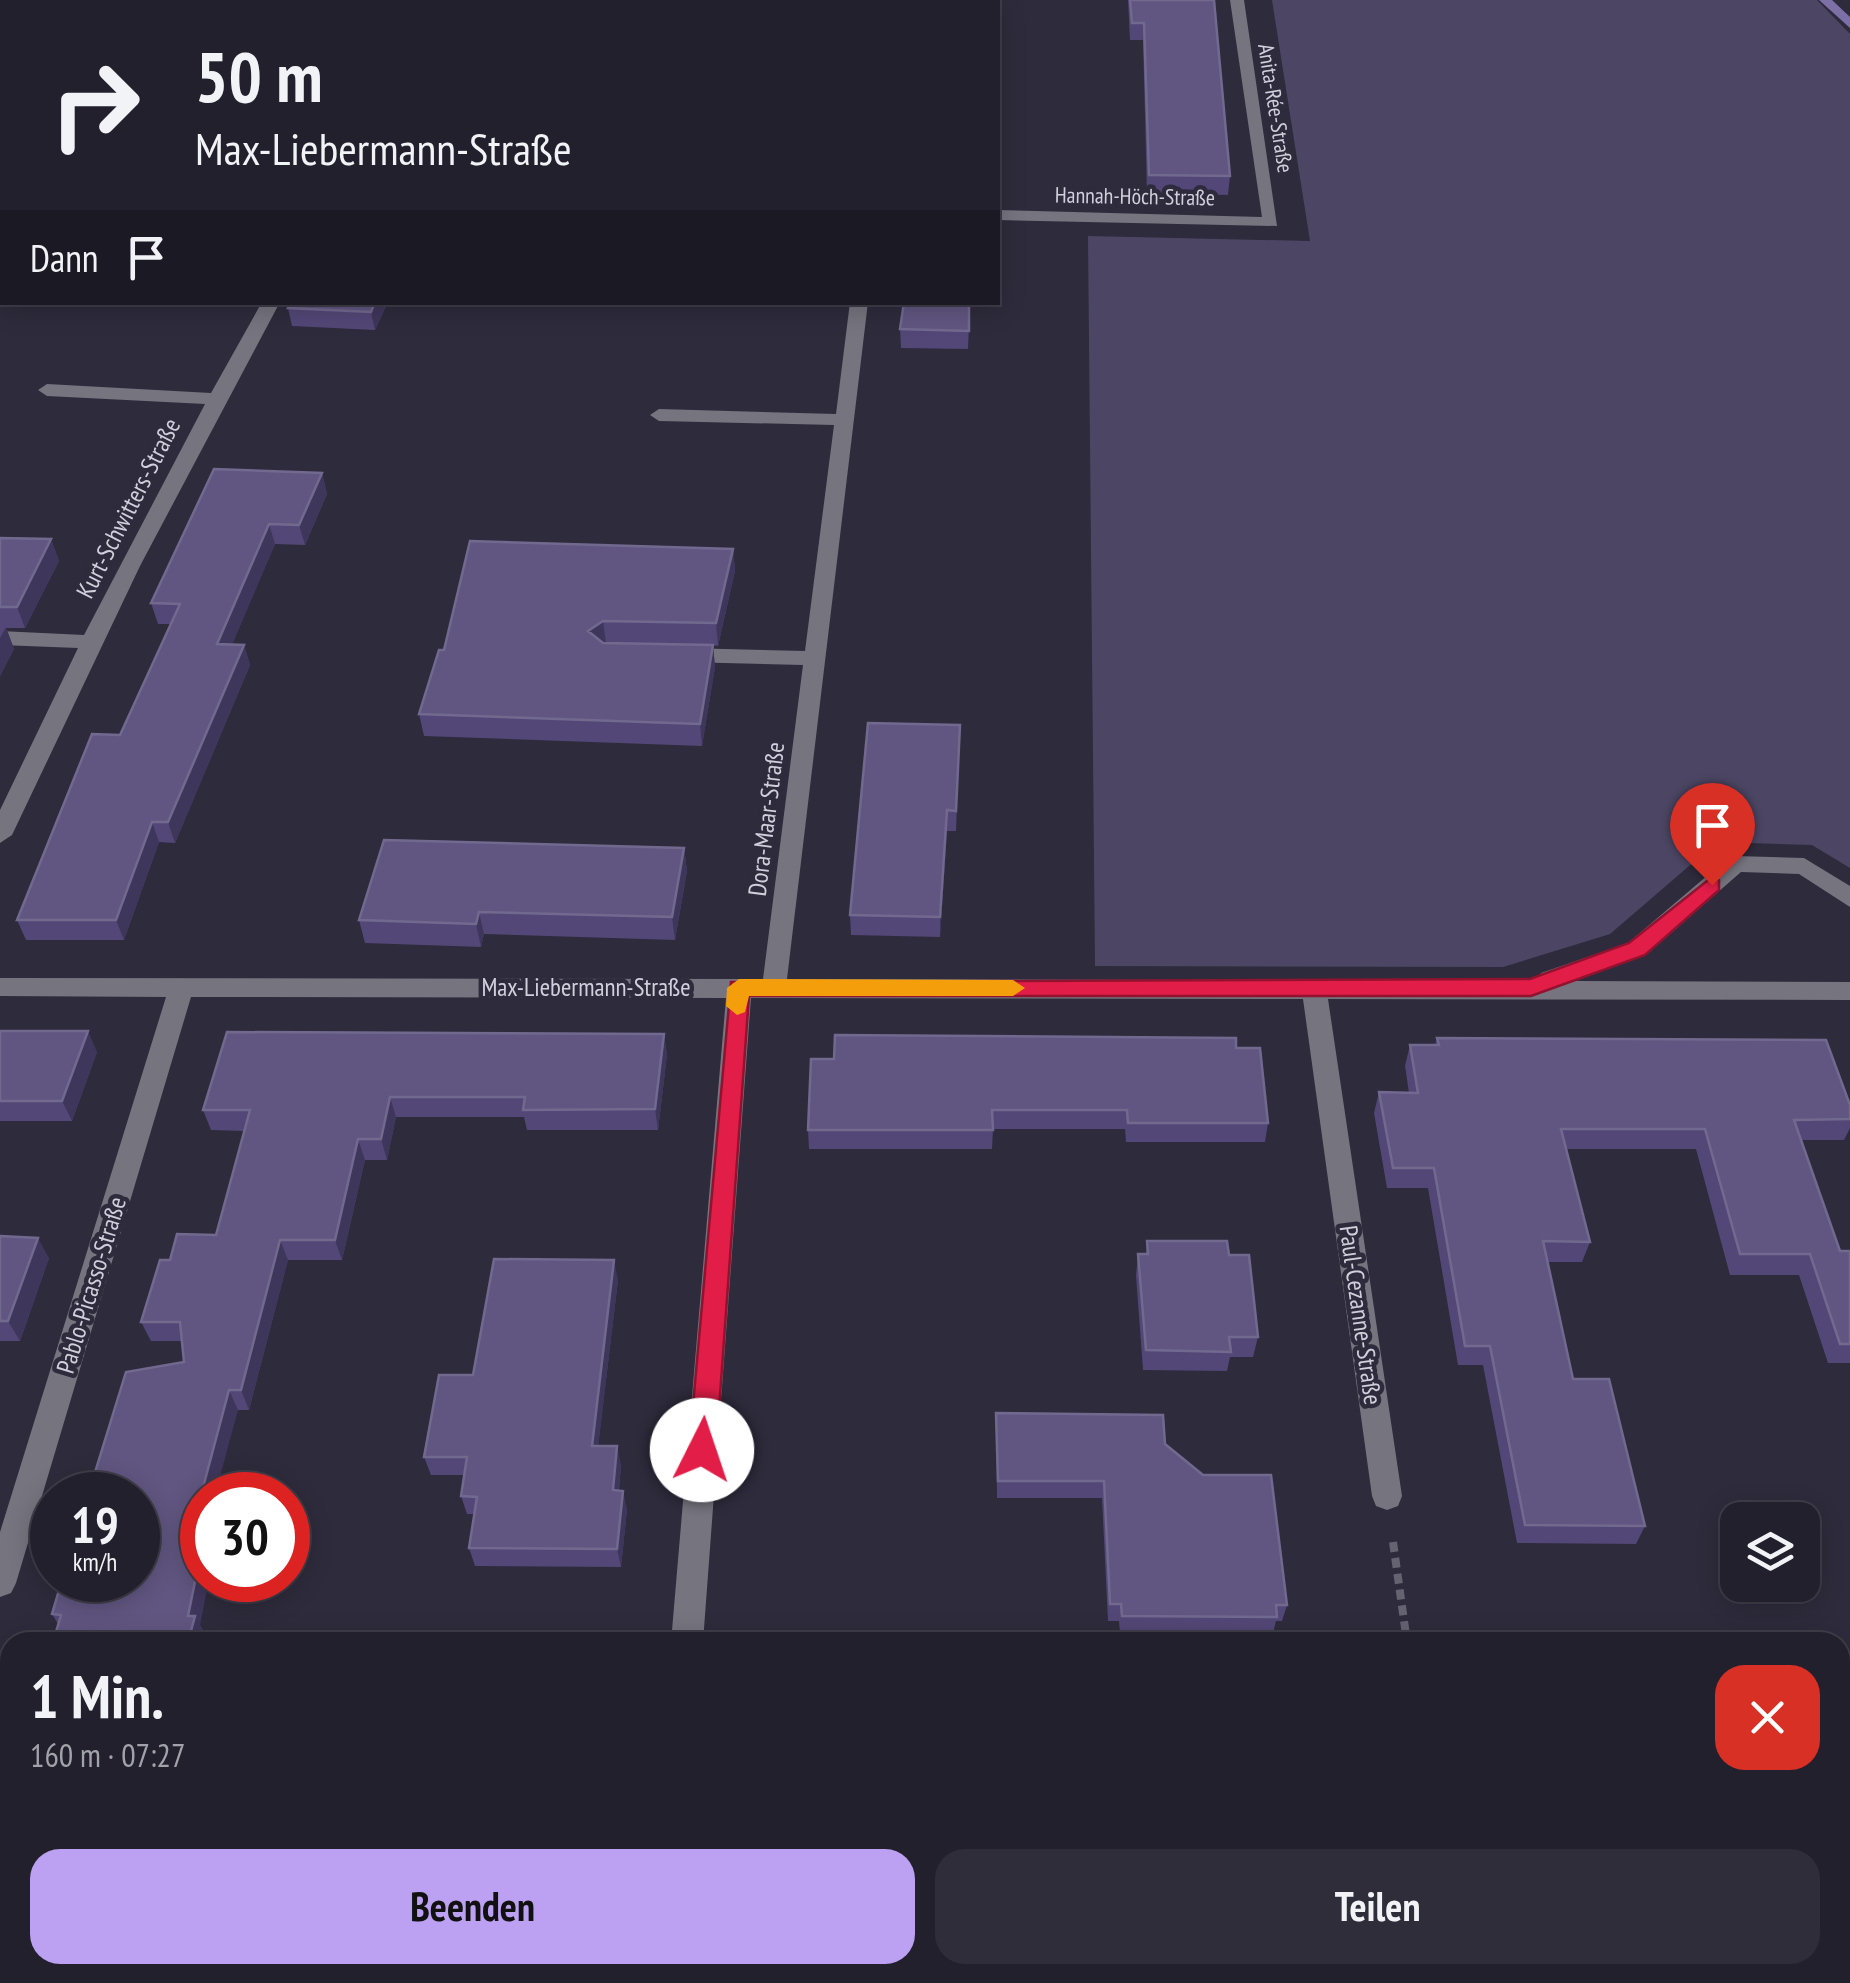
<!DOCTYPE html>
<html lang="de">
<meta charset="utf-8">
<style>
body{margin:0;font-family:"PT Sans Narrow",sans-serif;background:#2e2d39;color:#f1f3f6;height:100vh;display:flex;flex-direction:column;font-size:38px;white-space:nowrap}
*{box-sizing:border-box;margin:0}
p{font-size:32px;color:#a2a3aa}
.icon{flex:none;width:55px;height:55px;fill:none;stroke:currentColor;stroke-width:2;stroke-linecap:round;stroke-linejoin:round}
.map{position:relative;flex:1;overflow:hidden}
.details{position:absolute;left:0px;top:1632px;width:1850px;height:352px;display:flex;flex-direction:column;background:#22202d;border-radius:30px 30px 0 0;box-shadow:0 5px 25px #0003,0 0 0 2px #3f3e49}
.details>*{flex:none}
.banner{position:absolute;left:0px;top:0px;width:1000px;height:305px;box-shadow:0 5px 25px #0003,0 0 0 2px #3f3e49;background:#22202d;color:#f1f3f6;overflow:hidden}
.fabs{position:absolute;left:1720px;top:1502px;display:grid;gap:20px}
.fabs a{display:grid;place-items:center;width:100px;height:100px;border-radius:20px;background:#22202d;box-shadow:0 5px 25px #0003,0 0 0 2px #3f3e49;font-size:50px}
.speed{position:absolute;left:30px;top:1472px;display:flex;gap:20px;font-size:50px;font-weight:700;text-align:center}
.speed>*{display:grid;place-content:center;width:130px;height:130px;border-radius:50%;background:#22202d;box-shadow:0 5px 25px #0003,0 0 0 2px #3f3e49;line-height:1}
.speed small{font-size:25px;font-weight:400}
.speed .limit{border:15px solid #d22;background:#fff;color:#111}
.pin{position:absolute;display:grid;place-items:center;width:85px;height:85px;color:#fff;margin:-102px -42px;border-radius:50% 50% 50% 0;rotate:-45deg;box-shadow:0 0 10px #0007}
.pin .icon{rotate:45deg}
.me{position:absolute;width:110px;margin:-55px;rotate:4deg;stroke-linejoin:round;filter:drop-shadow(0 0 8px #0008)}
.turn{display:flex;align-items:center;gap:35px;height:210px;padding:0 30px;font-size:45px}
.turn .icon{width:130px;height:130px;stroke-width:2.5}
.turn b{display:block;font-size:70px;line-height:85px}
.then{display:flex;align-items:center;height:95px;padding:0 30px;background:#0003;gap:20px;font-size:38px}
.round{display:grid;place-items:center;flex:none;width:105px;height:105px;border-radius:30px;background:#2e2d39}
.headline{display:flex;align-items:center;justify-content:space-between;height:170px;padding:0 30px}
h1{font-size:60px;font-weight:700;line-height:75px}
.action{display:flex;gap:20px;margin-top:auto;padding:20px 30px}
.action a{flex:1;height:115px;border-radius:30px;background:#bca0f2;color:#111;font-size:40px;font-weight:700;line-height:115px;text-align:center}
.action a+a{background:#2e2d39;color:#f1f3f6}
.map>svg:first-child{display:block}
.green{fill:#4c4664}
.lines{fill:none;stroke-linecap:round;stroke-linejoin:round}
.stream{fill:#7c70a7;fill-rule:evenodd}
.path{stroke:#656272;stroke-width:8;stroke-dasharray:10 6;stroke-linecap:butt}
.minor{fill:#76747e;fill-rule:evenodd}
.wall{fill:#534777}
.shaded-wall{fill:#3f365b}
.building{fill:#615681;stroke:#72698f;stroke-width:2.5}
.route{fill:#e11d48;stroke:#92132f;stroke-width:2.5}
.slow{fill:#f59e0b}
.labels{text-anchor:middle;stroke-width:9;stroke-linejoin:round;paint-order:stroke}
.far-street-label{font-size:22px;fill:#d1cfdb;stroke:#2e2b3c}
.street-label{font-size:25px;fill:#d1cfdb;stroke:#2e2b3c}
</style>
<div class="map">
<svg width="1850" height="1983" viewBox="0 0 1850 1983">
<rect width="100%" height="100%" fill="#2e2b3c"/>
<path class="green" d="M1272,0H1817L1850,34V868L1812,845L1717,842L1610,934L1503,967L1095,966L1088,236L1310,241Z
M1840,1718H1850V1983H1024L1038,1975H1840Z"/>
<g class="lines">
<path class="stream" d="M1819,0H1832L1850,17V28Z
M1850,1927V1955L1840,1956V1928Z
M1214,1975H1261L1258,1983H1211Z"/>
<path class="path" d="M1393,1542L1407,1642
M1840,1691H1850
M721,1975V1983
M932,1983L945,1975"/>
<path class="minor" d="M868,0H882V2H868Z
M1230,0H1244L1277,226L998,220V210L1262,217Z
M262,302H280L140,566L12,835L0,843V810L78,648L0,645V631L84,635L205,404L47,396L38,390L47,384L211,393Z
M850,302H868L787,979L1538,981L1541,973L1628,943L1728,858L1736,856L1804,858L1850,886V907L1799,874L1741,872L1646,955L1574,981L1850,982V1000L1328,999L1402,1496L1398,1506L1387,1510L1376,1506L1372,1496L1303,999L751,998L703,1642H671L726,998L191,997L16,1583L11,1593L0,1597V1532L166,997L0,996V978L763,979L803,665L684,662L673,655L684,648L805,651L834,425L659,421L650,415L659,409L836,414Z"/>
</g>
<path class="wall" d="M1128,0H1214L1230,176L1228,195L1147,193L1143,40H1130Z
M0,107H2V254H0Z
M388,302L375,330L292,326L288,308Z
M970,302L968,349L901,348L900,329Z
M322,473L327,494L305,545L275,544L232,644L244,645L250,665L175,843L159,842L124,940H26L17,920L120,735L171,624H158L151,603Z
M0,538L51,539L59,561L25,628H6L14,649L0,676Z
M733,549L735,571L718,646L713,645L715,667L702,746L424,736L419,714L444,650Z
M960,725L956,831H947L940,937L851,935L850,915Z
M684,848L687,871L675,940L484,934L481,947L365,943L359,920Z
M0,1031L97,1052L72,1121H0Z
M664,1034L667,1055L658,1130H527L524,1117H396L387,1160H365L342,1260H288L249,1410H238L202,1495L200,1625L205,1634L203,1642H53L58,1624L52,1614L184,1362L182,1341H151L141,1322L170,1260L216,1235L244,1131L211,1130L203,1110Z
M1437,1038L1850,1105V1128L1844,1140H1801L1840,1251H1850V1363H1828L1799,1275H1730L1696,1149H1566L1590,1242L1582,1262H1548L1573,1379L1645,1526L1636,1544L1517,1543L1483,1365H1458L1428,1188H1387L1374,1113L1379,1092L1409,1093L1405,1066L1410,1045H1435Z
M1236,1048L1268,1123L1265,1142H1126L1125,1129H993L992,1149H809L808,1130Z
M0,1236L49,1258L20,1341H0Z
M1147,1241L1229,1255L1258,1337L1253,1357H1230L1227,1371L1143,1370L1136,1275L1138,1254H1146Z
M618,1280L598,1446L621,1465L619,1490L627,1509L621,1567L475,1566L469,1548L474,1514H467L461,1496L464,1475H431L424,1457L473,1375Z
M996,1413L1165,1444L1287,1605L1282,1621H1276L1273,1633H1120L1119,1621H1108L1102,1498H997Z"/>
<path class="shaded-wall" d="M216,0H233L231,2H213Z
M375,302H388L375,330L371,312Z
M322,473L327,494L305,545L299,525Z
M269,524L275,544L224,664L217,644Z
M51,539L59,561L25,628L17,607Z
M733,549L735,571L718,646L716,623Z
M603,621L606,643L591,653L588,631Z
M6,627L14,649L0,676V638Z
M244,645L250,665L175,843L168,822Z
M713,645L715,667L702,746L700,724Z
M947,810V831L940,937V917Z
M152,822L159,842L124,940L116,920Z
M684,848L687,871L675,940L672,917Z
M479,912L484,934L481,947L476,924Z
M88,1031L97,1052L72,1121L62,1101Z
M664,1034L667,1055L658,1130L655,1109Z
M390,1097L396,1117L387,1160L381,1139Z
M358,1139L365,1160L342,1260L335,1240Z
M38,1238L49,1258L20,1341L8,1321Z
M280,1240L288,1260L249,1410L241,1390Z
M614,1260L618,1280L596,1465L592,1446Z
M229,1390L238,1410L215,1495H202V1544L193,1525Z
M617,1446L621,1465L617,1508L613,1490Z
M623,1491L627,1509L621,1567L617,1549Z
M202,1547V1580H209L200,1625L205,1634L203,1642H188V1616Z
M84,1975H100L98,1983L82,1981Z"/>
<path class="building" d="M130,0H216L213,2H128Z
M359,0H430L429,2H357Z
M919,0H999L998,20V2H919Z
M1130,0H1214L1230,176L1149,175L1144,23H1132Z
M0,107H2V237H0Z
M291,302H375L371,312L288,308Z
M904,302H969V331L900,329Z
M214,469L322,473L299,525L269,524L217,644L244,645L168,822H152L116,920H17L92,734L120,735L180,604L151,603Z
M0,538L51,539L17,607H0Z
M470,541L733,549L716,623L603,621L588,631L603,643L713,645L700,724L419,714L439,650H444Z
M868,723L960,725L956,811L947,810L940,917L850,915Z
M384,840L684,848L672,917L479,912L476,924L359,920Z
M0,1031H88L62,1101H0Z
M227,1032L664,1034L655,1109L523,1110L525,1097H390L381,1139H358L335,1240H280L241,1390H229L193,1525L202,1526V1547L188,1616H195L188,1642H53L61,1615L52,1614L62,1580H138V1495H88L126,1372L184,1362L180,1322H141L160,1260H170L177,1234L216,1235L250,1110H203Z
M835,1035L1236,1038V1048H1260L1268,1123H1128L1127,1110H992L993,1130H808L811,1059H834Z
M1437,1038L1826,1040L1850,1105V1119L1794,1120L1840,1251H1850V1344H1840L1810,1254H1740L1705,1129H1561L1590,1242L1543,1241L1573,1379H1609L1645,1526L1525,1525L1490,1346H1465L1434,1168H1393L1379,1092L1418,1093L1410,1045H1439Z
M0,1236L38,1238L8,1321H0Z
M1147,1241H1227L1229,1255H1249L1258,1337H1229L1231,1352L1146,1350L1138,1254H1148Z
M494,1259L614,1260L592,1446H617L613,1490L623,1491L617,1549L469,1548L477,1497L461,1496L467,1457H424L439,1375H473Z
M996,1413L1163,1415L1165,1444L1203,1475H1271L1287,1605H1276L1277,1617L1122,1616L1121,1604H1110L1104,1481H998Z
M10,1762V1975H84L82,1981H142V1983H0V1796Z
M300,1975H356L381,1983H299Z"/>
<path class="route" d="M1712,877L1719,880V890L1645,955L1531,996H749L716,1450L712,1459L702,1462L693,1459L689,1450L731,982L1530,979L1629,943Z"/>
<path class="slow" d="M739,979L1013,980L1025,988L1013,996H749L745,1012L737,1015L726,1006L727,988Z"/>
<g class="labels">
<g class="far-street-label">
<text transform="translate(1276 108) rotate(81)" y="8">Anita-Rée-Straße</text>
<text transform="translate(1135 196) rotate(1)" y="8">Hannah-Höch-Straße</text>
</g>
<g class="street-label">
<text transform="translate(128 508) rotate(-63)" y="9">Kurt-Schwitters-Straße</text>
<text transform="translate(766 819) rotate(-83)" y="9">Dora-Maar-Straße</text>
<text x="586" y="996">Max-Liebermann-Straße</text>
<text transform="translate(91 1285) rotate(-73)" y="9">Pablo-Picasso-Straße</text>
<text transform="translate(1361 1315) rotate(82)" y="9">Paul-Cezanne-Straße</text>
</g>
</g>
</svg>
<div class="fabs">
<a><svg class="icon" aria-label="layers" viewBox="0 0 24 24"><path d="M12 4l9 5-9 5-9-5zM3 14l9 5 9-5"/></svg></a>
</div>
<div class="speed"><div>19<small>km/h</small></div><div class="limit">30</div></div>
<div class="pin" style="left:1712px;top:885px;background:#d93025"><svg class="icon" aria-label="arrive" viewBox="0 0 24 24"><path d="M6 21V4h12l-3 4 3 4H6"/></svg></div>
<svg class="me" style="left:702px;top:1450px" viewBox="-20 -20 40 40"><circle r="19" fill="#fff"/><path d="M0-13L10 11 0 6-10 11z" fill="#e11d48"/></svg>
<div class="banner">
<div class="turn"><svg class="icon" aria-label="right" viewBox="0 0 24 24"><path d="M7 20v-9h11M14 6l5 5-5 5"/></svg><div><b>50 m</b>Max-Liebermann-Straße</div></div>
<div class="then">Dann<svg class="icon" aria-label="arrive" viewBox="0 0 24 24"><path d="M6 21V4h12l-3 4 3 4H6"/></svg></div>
</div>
<section class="details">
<div class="headline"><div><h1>1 Min.</h1><p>160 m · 07:27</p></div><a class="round" style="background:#d93025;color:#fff"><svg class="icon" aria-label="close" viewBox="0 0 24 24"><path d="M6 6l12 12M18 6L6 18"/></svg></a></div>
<div class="action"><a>Beenden</a><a>Teilen</a></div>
</section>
</div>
